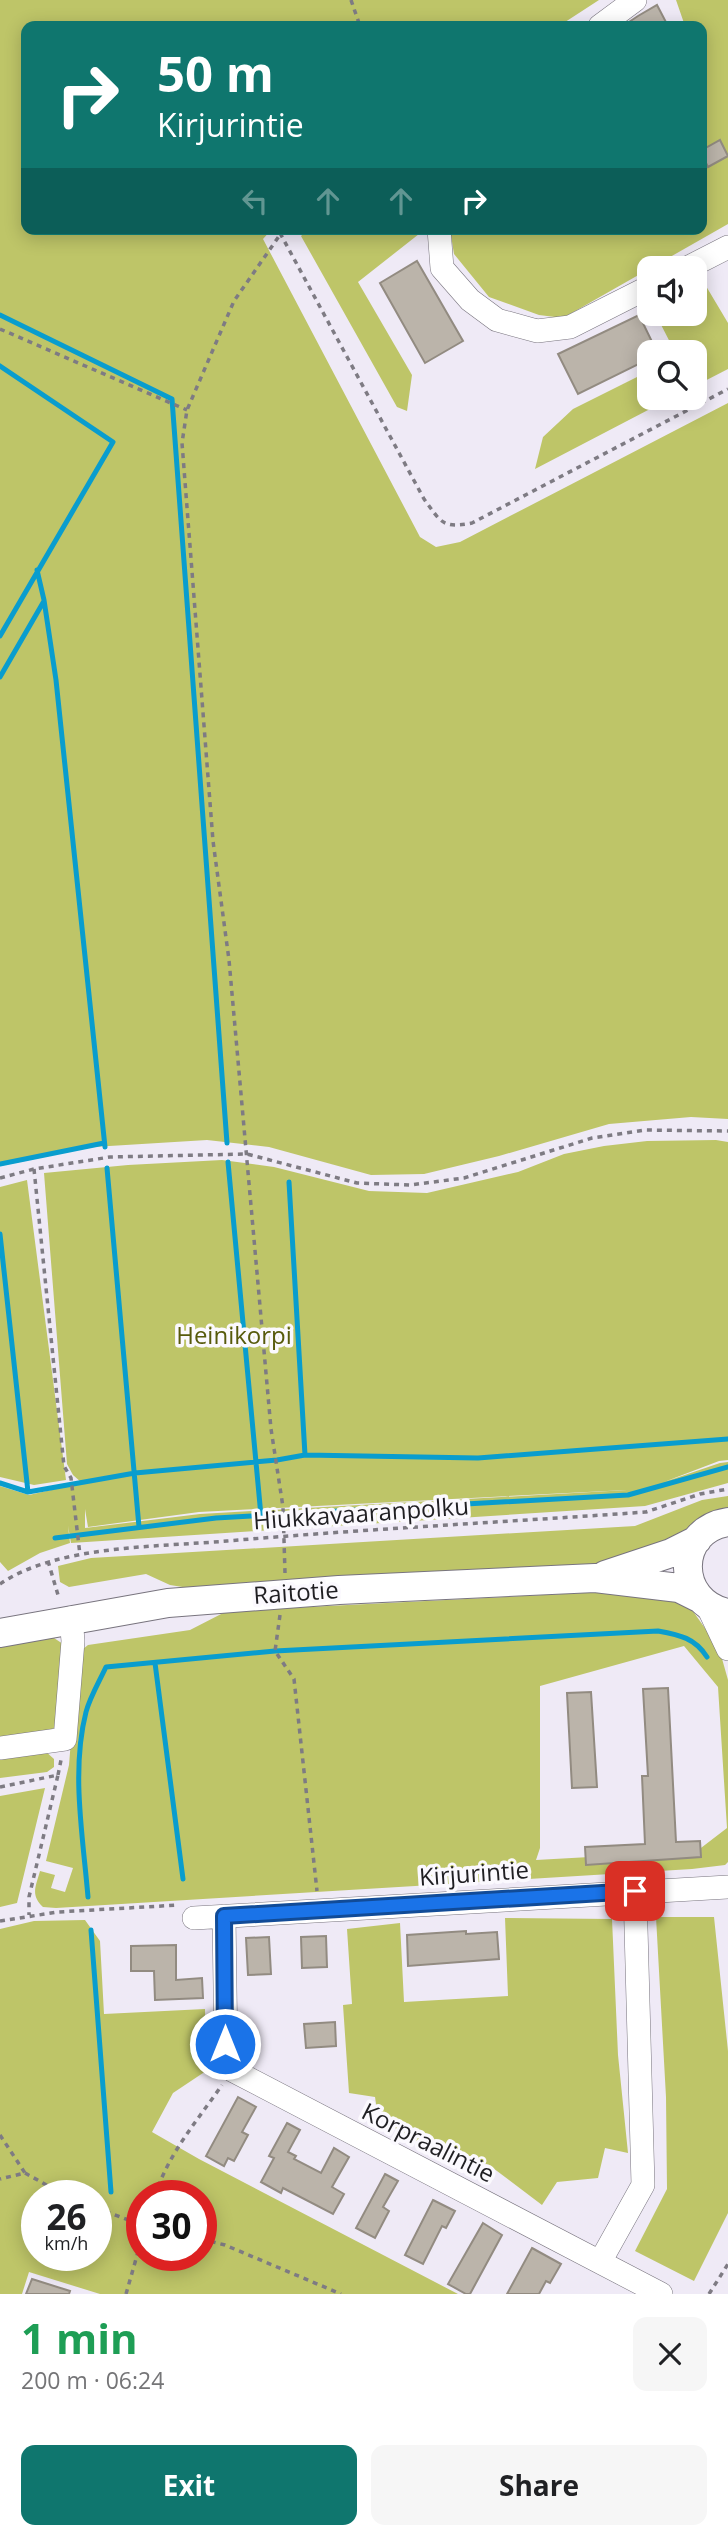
<!DOCTYPE html>
<meta charset="utf-8">
<style>
body{margin:0;font-family:"Open Sans",sans-serif;background:#f6f6f6;color:#202124;height:100vh;display:flex;flex-direction:column;font-size:26px;white-space:nowrap}
*{box-sizing:border-box;margin:0}
p{font-size:23px;color:#757577}
.icon{flex:none;width:38px;height:38px;fill:none;stroke:currentColor;stroke-width:2;stroke-linecap:round;stroke-linejoin:round}
.map{position:relative;height:2294px;overflow:hidden}
.panel{display:flex;flex-direction:column;background:#fff;flex:1}
.panel>*{flex:none}
.banner{position:absolute;left:21px;top:21px;width:686px;height:214px;border-radius:14px;box-shadow:0 4px 18px #0003;background:#0f766e;color:#fff;overflow:hidden}
.buttons{position:absolute;left:637px;top:256px;display:grid;gap:14px}
.buttons a{display:grid;place-items:center;width:70px;height:70px;border-radius:14px;background:#fff;box-shadow:0 4px 18px #0003;font-size:35px}
.speed{position:absolute;left:21px;top:2180px;display:flex;gap:14px;font-size:35px;font-weight:700;text-align:center}
.speed>*{display:grid;place-content:center;width:91px;height:91px;border-radius:50%;background:#fff;box-shadow:0 4px 18px #0003;line-height:1}
.speed small{font-size:18px;font-weight:400}
.speed .limit{border:10px solid #d22;background:#fff;color:#111}
.pin{position:absolute;display:grid;place-items:center;width:60px;height:60px;color:#fff;margin:-30px;border-radius:14px;box-shadow:0 4px 10px #0006}
.me{position:absolute;width:77px;margin:-38px;rotate:0deg;stroke-linejoin:round;filter:drop-shadow(0 0 5px #0008)}
.turn{display:flex;align-items:center;gap:24px;height:147px;padding:0 21px;font-size:32px}
.turn .icon{width:91px;height:91px;stroke-width:2.5}
.turn b{display:block;font-size:49px;line-height:60px}
.lanes{display:flex;align-items:center;height:66px;padding:0 21px;background:#0003;justify-content:center;gap:35px;direction:ltr}
.lanes .off{opacity:.35}
.round{display:grid;place-items:center;flex:none;width:74px;height:74px;border-radius:14px;background:#f6f6f6}
.overview{display:flex;align-items:center;justify-content:space-between;height:119px;padding:0 21px}
h1{font-size:42px;font-weight:700;line-height:52px;color:#1e9e55}
.button{display:flex;gap:14px;margin-top:auto;padding:14px 21px}
.button a{flex:1;height:80px;border-radius:14px;background:#0f766e;color:#fff;font-size:28px;font-weight:700;line-height:80px;text-align:center}
.button a+a{background:#f6f6f6;color:#202124}
.map>svg:first-child{display:block}
.green{fill:#bec568;fill-rule:evenodd}
.lines{fill:none;stroke-linecap:round;stroke-linejoin:round}
.stream{stroke:#099dce;stroke-width:5}
.building{fill:#bbb4aa;stroke:#928b81;stroke-width:2}
.minor-casing{stroke:#78747e;stroke-width:24}
.major-casing{stroke:#78747e;stroke-width:30}
.path{stroke:#7e7b83;stroke-width:3.5;stroke-dasharray:5 5;stroke-linecap:butt}
.minor{stroke:#fff;stroke-width:23}
.major{stroke:#fff;stroke-width:28}
.route-casing{stroke:#114b97;stroke-width:18}
.route{stroke:#1a73e8;stroke-width:12}
.labels{text-anchor:middle;stroke-width:7;stroke-linejoin:round;paint-order:stroke}
.park-label{font-size:24px;fill:#575a0c;stroke:#fbf9fe}
.street-label{font-size:24px;fill:#201f23;stroke:#fbf9fe}
</style>
<div class="map">
<svg width="728" height="2294" viewBox="0 0 728 2294">
<rect width="100%" height="100%" fill="#efeaf6"/>
<path class="green" d="M0,0H599L559,26H26V229H272L263,239L420,537L436,547L460,542L728,403V1119L691,1117L609,1124L499,1156L424,1174L371,1175L269,1147L207,1140L93,1147L0,1166Z
M676,0H728V224L563,318L539,315L489,297L454,254L450,229H702V26H685Z
M309,229H418L419,234L358,282L412,375L407,411L397,407L301,236Z
M703,281L728,323V369L695,386V352H675L655,313H695V284Z
M649,371V397H673L535,469L543,437L573,409Z
M716,1140L728,1142V1460L719,1461L664,1482L720,1463L728,1462V1483L645,1506L71,1543L68,1526L70,1543L40,1553L8,1571L0,1562V1486L29,1495L82,1483L73,1475L67,1464L44,1173L128,1165L222,1160L274,1167L369,1191L427,1193L518,1172L564,1154L604,1146L647,1141ZM627,1490L200,1514L85,1528V1509L88,1527L199,1512Z
M27,1180L66,1480L34,1485L0,1477V1187Z
M728,1496V1513L690,1535L598,1565L195,1589L170,1585L146,1574L69,1587L60,1582L58,1566L91,1558L635,1526L702,1500Z
M623,1591L659,1595L690,1607L719,1648L728,1680V1862L725,1865L692,1869L56,1908L43,1907C30,1895 36,1886 40,1871L55,1875L51,1888L65,1892L73,1868L46,1861L69,1765L78,1653L88,1645L190,1630L227,1611ZM684,1646L718,1687L727,1828L697,1851L536,1860L540,1848V1686Z
M51,1636L63,1644L60,1724L41,1736L0,1737V1647Z
M44,1750L54,1759V1767L47,1772L0,1778V1757Z
M45,1788L17,1903L0,1907V1796Z
M656,1917H714L728,2051V2213L694,2281L635,2251L667,2189L666,2097Z
M505,1918L612,1919L618,2055L628,2153L605,2148L598,2178L557,2182L542,2205L489,2165L417,2142L378,2117L375,2097L349,2093L343,2005L352,2004L347,1929L400,1923L404,2002L508,1996Z
M85,1920L100,1941L104,2014L205,2009L206,2071L173,2093L152,2132L199,2159L458,2294H100L29,2272L22,2294H0V1929L34,1921ZM37,2196H96V2256H37ZM142,2196H201V2256H142Z"/>
<g class="lines">
<path class="stream" d="M0,315L172,399L227,1143
M0,366L113,442L0,636
M37,570L44,600L56,680L105,1147
M0,677L44,601
M228,1162L261,1516
M0,1164L104,1143
M107,1168L139,1527
M289,1182L305,1455
M0,1234L28,1492
M0,1483L28,1492L135,1473L277,1460L305,1455L478,1458L728,1439
M55,1538L216,1518L628,1495L728,1467
M155,1663L183,1879
M88,1897C83,1837 71,1771 86,1712C90,1697 99,1682 106,1667L275,1651L658,1631C680,1635 695,1638 707,1657
M91,1930L111,2192"/>
</g>
<path class="building" d="M657,5L668,26H623L638,16Z
M720,140L728,156L708,167L702,155V150Z
M417,261L463,341L425,363L380,283Z
M639,315L657,352H649V359L578,394L558,354Z
M668,1688L676,1842L700,1841L701,1857L586,1865L585,1847L645,1844L642,1776H648L643,1689Z
M591,1692L597,1787L572,1788L567,1693Z
M466,1931V1934L497,1932L499,1959L408,1966L407,1935Z
M326,1936L327,1967L302,1968L301,1937Z
M269,1937L271,1974L248,1975L246,1938Z
M176,1945V1980L202,1978L203,1998L155,2000L154,1971H131V1946Z
M335,2022L336,2046L306,2048L304,2024Z
M238,2097L256,2107L242,2132L248,2135L234,2161L228,2158L224,2166L206,2156Z
M287,2123L300,2130L288,2152L296,2156L294,2159L321,2173L334,2148L349,2157L332,2187L344,2194L333,2214L283,2188L281,2193L261,2182L274,2158L269,2156Z
M385,2174L398,2181L383,2207L389,2211L375,2238L356,2228Z
M433,2200L455,2211L446,2228L442,2226L423,2264L405,2255Z
M483,2223L502,2235L470,2294H466L448,2284Z
M532,2248L561,2264L550,2283L546,2281L539,2294H507Z
M32,2279L70,2291L69,2294H26Z"/>
<g class="lines">
<defs>
<path id="minor" d="M600,26L635,0
M439,229L442,268L470,300L497,320L537,331L570,327L649,287
M687,268L728,247
M707,1605L728,1649
M0,1748L65,1739L73,1641L71,1618
M224,1916L226,2057L232,2070L661,2294
M194,1918L728,1887
M600,2262L643,2185L635,1891"/>
<path id="major" d="M728,1522C674,1530 675,1603 728,1613
M605,1575L671,1553L697,1540
M0,1633L168,1603L339,1590L595,1578L679,1588L699,1598"/>
</defs>
<use href="#minor" class="minor-casing"/>
<use href="#major" class="major-casing"/>
<path class="path" d="M351,0L360,26
M284,229L234,301L187,410L182,443L213,841L229,960L271,1429L283,1507L285,1573
M280,233L424,499C441,522 442,529 472,523L728,389
M0,329L187,410
M34,1169L64,1466L71,1478L80,1555
M0,1178L34,1169L110,1157L247,1154L357,1183L410,1185L464,1178L592,1138L645,1130L728,1131
M48,1561L58,1595
M0,1584C57,1545 158,1547 227,1541C366,1529 506,1522 646,1512L700,1494L728,1489
M280,1615L275,1651L294,1679L317,1891
M58,1775L61,1760
M0,1787L58,1775L29,1897V1915
M0,1921L58,1912L179,1905
M0,2135L25,2173L0,2179
M25,2173L66,2196
M155,2196C168,2154 197,2121 222,2085
M96,2208L142,2225
M201,2239L225,2245L341,2294
M126,2294L142,2238
M709,2294L728,2264"/>
<use href="#minor" class="minor"/>
<use href="#major" class="major"/>
</g>
<g class="lines">
<defs>
<path id="route" d="M225,2044L224,1916L635,1891"/>
</defs>
<use href="#route" class="route-casing"/>
<use href="#route" class="route"/>
</g>
<g class="labels">
<g class="park-label">
<text x="234" y="1344">Heinikorpi</text>
</g>
<g class="street-label">
<text transform="translate(361 1514) rotate(-4)" y="8">Hiukkavaaranpolku</text>
<text transform="translate(296 1593) rotate(-4)" y="8">Raitotie</text>
<text transform="translate(474 1874) rotate(-4)" y="8">Kirjurintie</text>
<text transform="translate(428 2143) rotate(27)" y="8">Korpraalintie</text>
</g>
</g>
</svg>
<div class="buttons">
<a><svg class="icon" aria-label="sound" viewBox="0 0 24 24"><path d="M4 9h4l5-4v14l-5-4H4zM17 9q2 3 0 6"/></svg></a>
<a><svg class="icon" aria-label="search" viewBox="0 0 24 24"><circle cx="10" cy="10" r="6"/><path d="M15 15l6 6"/></svg></a>
</div>
<div class="speed"><div>26<small>km/h</small></div><div class="limit">30</div></div>
<div class="pin" style="left:635px;top:1891px;background:#d93025"><svg class="icon" aria-label="arrive" viewBox="0 0 24 24"><path d="M6 21V4h12l-3 4 3 4H6"/></svg></div>
<svg class="me" style="left:225px;top:2044px" viewBox="-20 -20 40 40"><circle r="17" fill="#1a73e8" stroke="#fff" stroke-width="3"/><path d="M0-11L8 9 0 5-8 9z" fill="#fff"/></svg>
<div class="banner">
<div class="turn"><svg class="icon" aria-label="right" viewBox="0 0 24 24"><path d="M7 20v-9h11M14 6l5 5-5 5"/></svg><div><b>50 m</b>Kirjurintie</div></div>
<div class="lanes"><svg class="icon off" aria-label="left" viewBox="0 0 24 24"><path d="M17 20v-9H6M10 6l-5 5 5 5"/></svg><svg class="icon off" aria-label="ahead" viewBox="0 0 24 24"><path d="M12 20V5M6 11l6-6 6 6"/></svg><svg class="icon off" aria-label="ahead" viewBox="0 0 24 24"><path d="M12 20V5M6 11l6-6 6 6"/></svg><svg class="icon" aria-label="right" viewBox="0 0 24 24"><path d="M7 20v-9h11M14 6l5 5-5 5"/></svg></div>
</div>
</div>
<section class="panel">
<div class="overview"><div><h1>1 min</h1><p>200 m · 06:24</p></div><a class="round"><svg class="icon" aria-label="close" viewBox="0 0 24 24"><path d="M6 6l12 12M18 6L6 18"/></svg></a></div>
<div class="button"><a>Exit</a><a>Share</a></div>
</section>
